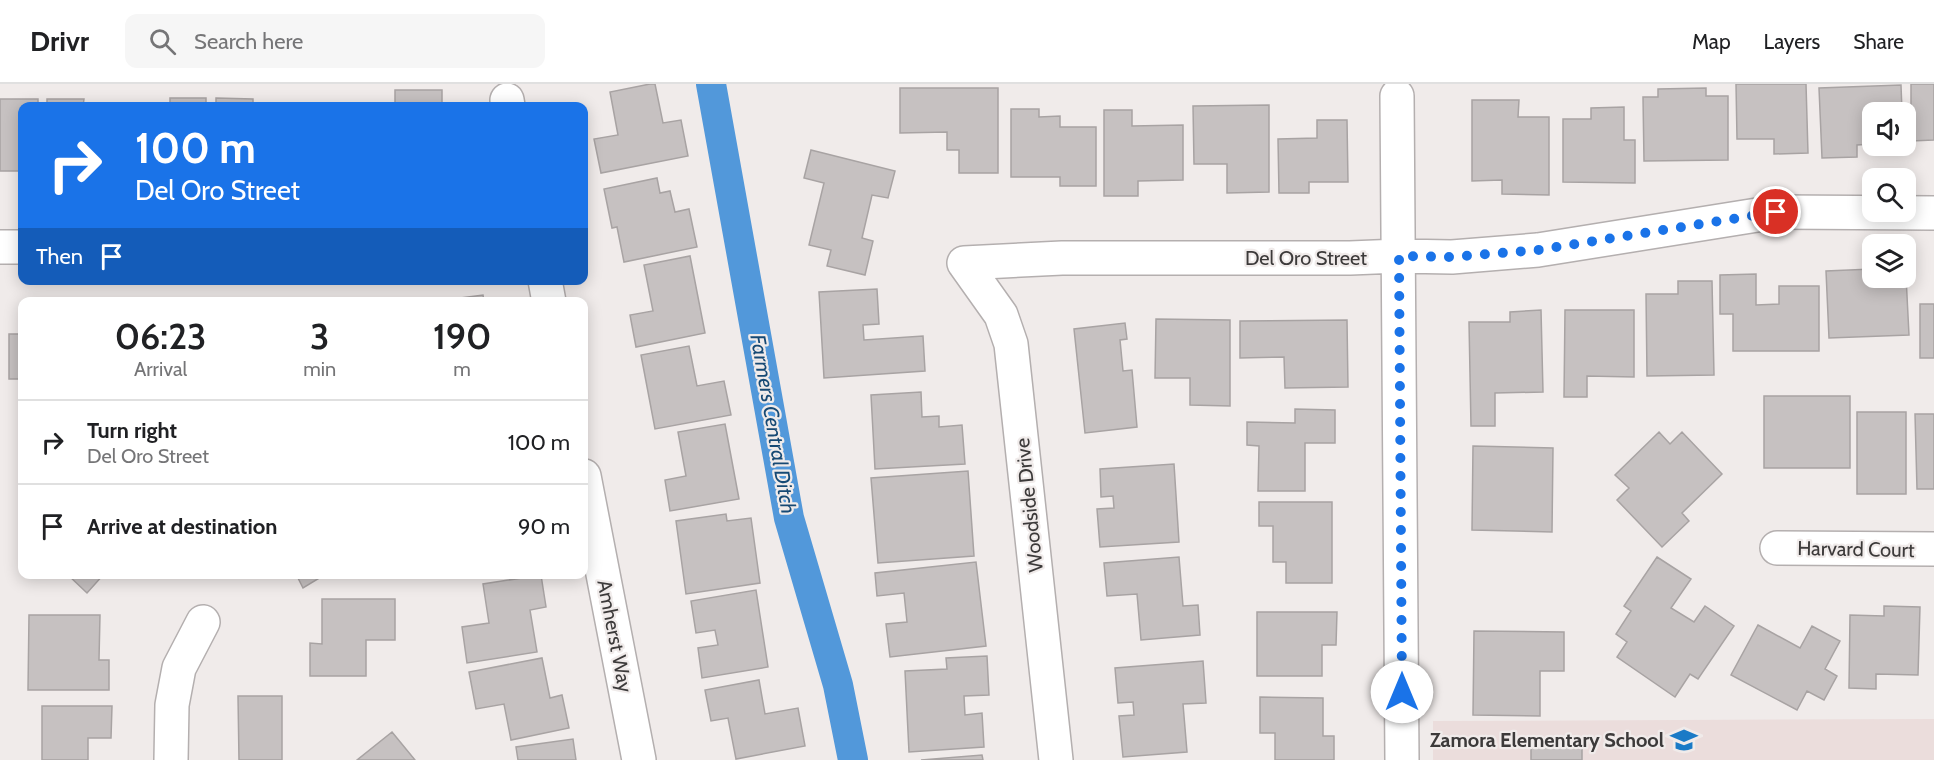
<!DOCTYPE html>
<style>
body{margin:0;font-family:Cabin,sans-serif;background:#f6f6f6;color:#202124;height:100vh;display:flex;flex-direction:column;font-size:22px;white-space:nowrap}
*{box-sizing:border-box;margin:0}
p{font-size:20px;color:#757577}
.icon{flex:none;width:33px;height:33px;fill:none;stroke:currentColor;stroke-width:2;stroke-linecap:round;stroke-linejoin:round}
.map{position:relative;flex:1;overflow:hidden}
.panel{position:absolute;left:18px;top:213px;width:570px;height:282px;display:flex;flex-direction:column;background:#fff;border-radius:12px;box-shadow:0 3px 15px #0003}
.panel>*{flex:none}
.hud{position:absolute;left:18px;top:18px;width:570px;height:183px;border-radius:12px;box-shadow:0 3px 15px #0003;background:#1a73e8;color:#fff;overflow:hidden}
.buttons{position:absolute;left:1862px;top:18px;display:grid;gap:12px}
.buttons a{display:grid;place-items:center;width:54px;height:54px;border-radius:12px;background:#fff;box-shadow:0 3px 15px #0003;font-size:30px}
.pin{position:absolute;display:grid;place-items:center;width:51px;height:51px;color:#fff;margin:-26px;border:3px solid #fff;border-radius:50%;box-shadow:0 2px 6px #0007}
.me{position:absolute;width:66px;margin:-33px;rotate:0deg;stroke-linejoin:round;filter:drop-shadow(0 0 4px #0008)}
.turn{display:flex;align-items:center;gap:21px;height:126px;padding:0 18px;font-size:27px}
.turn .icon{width:78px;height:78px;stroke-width:2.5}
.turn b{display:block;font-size:42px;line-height:51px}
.then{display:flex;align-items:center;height:57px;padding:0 18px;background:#0003;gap:12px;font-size:22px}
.eta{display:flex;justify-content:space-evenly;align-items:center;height:102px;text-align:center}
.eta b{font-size:36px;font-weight:600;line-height:42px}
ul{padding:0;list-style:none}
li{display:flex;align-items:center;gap:18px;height:84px;padding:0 18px;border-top:2px solid #e0e0e0}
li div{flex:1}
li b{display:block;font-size:22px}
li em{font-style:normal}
header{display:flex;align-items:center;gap:36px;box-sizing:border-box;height:84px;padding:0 30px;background:#fff;border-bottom:2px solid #e0e0e0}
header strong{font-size:28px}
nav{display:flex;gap:33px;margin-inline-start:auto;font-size:21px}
.search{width:420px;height:54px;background:#f6f6f6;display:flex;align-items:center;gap:15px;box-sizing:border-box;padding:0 21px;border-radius:12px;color:#757577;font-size:22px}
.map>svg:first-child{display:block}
.built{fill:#ebdddc}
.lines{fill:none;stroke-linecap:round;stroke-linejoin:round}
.canal{stroke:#5298da;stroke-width:30}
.building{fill:#c6c1c1;stroke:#a8a3a3;stroke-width:1.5}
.minor-casing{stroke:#b4afaf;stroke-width:36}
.minor{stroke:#fff;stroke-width:33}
.route{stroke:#1a73e8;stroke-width:10;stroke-dasharray:0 18}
.labels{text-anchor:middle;stroke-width:4.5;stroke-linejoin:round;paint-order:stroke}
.street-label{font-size:20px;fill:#3c3a3a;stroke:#f0ebea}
.poi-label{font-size:20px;font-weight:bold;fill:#3c3a3a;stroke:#f0ebea;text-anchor:end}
.water-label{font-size:21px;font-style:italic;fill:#164974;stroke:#f0ebea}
</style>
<header>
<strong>Drivr</strong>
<div class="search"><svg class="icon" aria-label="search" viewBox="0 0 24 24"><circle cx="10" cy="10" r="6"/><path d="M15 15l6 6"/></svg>Search here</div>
<nav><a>Map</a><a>Layers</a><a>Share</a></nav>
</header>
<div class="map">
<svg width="1934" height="676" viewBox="0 0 1934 676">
<rect width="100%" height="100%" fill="#f0ebea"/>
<path class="built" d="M1934,635V676H1433V637Z"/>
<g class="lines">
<path class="canal" d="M711,0L789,434L838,601L853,676"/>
</g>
<path class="building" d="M650,0H655L663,39L681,36L688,72L601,89L594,55L618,51L610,8Z
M1736,0H1806L1808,69L1774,70V55H1737Z
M1911,0H1934V56L1911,57Z
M1901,1L1902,28H1872V60L1857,61V73L1822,74L1819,4Z
M900,4H998V89H959V66H947V48L900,49Z
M1706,4V12H1728V76L1644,77L1643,13H1658V5Z
M395,6H442V22H395Z
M170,14H206V22H170Z
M216,14L253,15V22H216Z
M0,15H38V22H22V87H0Z
M47,15H84L83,22H47Z
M1472,16H1519L1518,33H1549V111L1502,110V96L1472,97Z
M337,19H375V22H337Z
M1269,21V108L1227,109V80H1194L1193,22Z
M1624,23V56H1635V99L1563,98V35H1591V24Z
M1011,25H1039V33L1060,32V43H1096V102H1060V93H1011Z
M1104,26H1132V42L1183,41V96L1138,97V112H1104Z
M1317,36H1347L1348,98H1309V109H1279L1278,55L1317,54Z
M811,66L895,87L888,114L872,111L862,154L873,157L865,191L827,182L831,166L809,161L824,99L804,94Z
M657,94L660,109L670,107L675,128L689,125L697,163L624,178L617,143L612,144L604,105Z
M690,172L705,249L636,263L630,231L653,227L644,181Z
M1872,185V194H1905L1906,192L1909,251L1829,254L1826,187Z
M1756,190V221L1779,220V202H1819V267H1733V230H1720V191Z
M1678,197H1712L1714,291L1647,292L1646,210H1678Z
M877,205L879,240L863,241L864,256L923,252L925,287L824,294L819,208Z
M483,211L484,218H437V217Z
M1920,220H1934V274H1920Z
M1541,226L1543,308L1495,309V342H1471L1469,238H1510V228Z
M1565,226H1634V293L1587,292V313H1564Z
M1156,235L1230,236V322L1190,321V294H1155Z
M1347,236L1348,303L1285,304L1284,273L1240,274V237Z
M1125,239L1127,255L1120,256L1123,287L1132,286L1137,343L1085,349L1074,245Z
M9,250H22V295H9Z
M689,262L697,302L724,297L731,331L655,345L641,271Z
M921,308L922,333L939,332V343L962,341L965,380L875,385L871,311Z
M1764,312H1850V384H1764Z
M1295,325L1335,326V359H1305V407H1258L1259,362L1247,361V338L1295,339Z
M1857,328H1906V410H1857Z
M1915,330H1934V405H1917Z
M725,340L739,415L670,427L665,396L686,392L678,348Z
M1659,348L1670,360L1682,348L1722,390L1682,429L1689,437L1662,463L1617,416L1629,404L1615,391Z
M1473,362L1553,364L1552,448L1472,446Z
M1174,380L1179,458L1100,463L1097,425L1114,424L1113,412L1101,413L1100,385Z
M968,387L974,472L878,479L871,394Z
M1259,418H1332V499H1286V478H1273V442H1259Z
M726,430L727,437L751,434L760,499L686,510L676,437Z
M1179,473L1183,522L1198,521L1200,551L1141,556L1137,510L1107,512L1104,479Z
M1657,473L1691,495L1671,524L1694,538L1705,522L1734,542L1698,595L1690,590L1675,613L1617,573L1627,558L1616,550L1631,527L1624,522Z
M976,478L986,562L890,573L886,540L907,538L904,509L877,512L875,489Z
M67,490H104L87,509Z
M296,490H326L303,504Z
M541,491L546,523L530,526L537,568L467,579L462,543L489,539L483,500Z
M756,506L768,583L702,594L698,564L718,561L715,546L696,549L691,517Z
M322,515H395V556H366V592H310V559L322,560Z
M1884,522L1920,523L1918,591L1876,590V605L1849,604L1850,531L1884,532Z
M1257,528H1337L1336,561H1322V592H1257Z
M29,531H100L99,576H109V606H28Z
M1758,541L1800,564L1812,542L1840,557L1825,585L1837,592L1824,616L1807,607L1797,626L1731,591Z
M1474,547L1564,548V587H1540V632L1473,631Z
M987,572L989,611L964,612L965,631L982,629L984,663L909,668L905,587L947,585L946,574Z
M542,574L550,614L562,611L569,644L511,656L504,620L476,625L469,588Z
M1203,577L1206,619L1183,620L1187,668L1123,673L1119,632L1134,631L1133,618L1118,619L1115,584Z
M759,596L765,630L798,624L805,662L736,675L728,634L711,637L705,606Z
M238,612H282V676H239Z
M1260,613L1323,614V652H1334V676H1275V649H1260Z
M42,622H112L111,654H88V676H42Z
M392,648L415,676H357Z
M573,655L576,676H518L516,663Z
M1531,656H1582V676H1531Z
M982,671L983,676H921Z"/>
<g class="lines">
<defs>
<path id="minor" d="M1397,12L1402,676
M507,16L508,22
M0,163H22
M964,179L1062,174H1350L1399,172L1452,173L1538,166L1776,128L1934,129
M964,179L1001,231L1011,260L1056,676
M545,196L549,218
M584,392L639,676
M1777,464L1934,465
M171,676L172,621L179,584L203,538"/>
</defs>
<use href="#minor" class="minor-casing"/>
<use href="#minor" class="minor"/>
</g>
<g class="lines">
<path class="route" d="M1402,608L1399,172L1452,173L1538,166L1776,128"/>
</g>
<defs>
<symbol id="school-bare" viewBox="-9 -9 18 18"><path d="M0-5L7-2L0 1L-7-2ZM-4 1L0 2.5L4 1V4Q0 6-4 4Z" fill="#1a7ac6" stroke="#f0ebea" stroke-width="2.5" paint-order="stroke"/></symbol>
</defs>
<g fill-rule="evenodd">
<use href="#school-bare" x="1665" y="637" width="38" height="38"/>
</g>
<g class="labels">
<g class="street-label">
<text x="1306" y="181">Del Oro Street</text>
<text transform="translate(1029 421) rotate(-96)" y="7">Woodside Drive</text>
<text transform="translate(1856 465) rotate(1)" y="7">Harvard Court</text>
<text transform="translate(615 552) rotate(79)" y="7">Amherst Way</text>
</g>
<g class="poi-label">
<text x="1664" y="663">Zamora Elementary School</text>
</g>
<g class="water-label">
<text transform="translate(773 340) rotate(80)" y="7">Farmers Central Ditch</text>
</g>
</g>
</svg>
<div class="buttons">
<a><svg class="icon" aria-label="sound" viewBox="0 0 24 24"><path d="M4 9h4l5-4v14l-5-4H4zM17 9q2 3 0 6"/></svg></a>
<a><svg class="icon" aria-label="search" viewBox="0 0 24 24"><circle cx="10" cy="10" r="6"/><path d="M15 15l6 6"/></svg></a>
<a><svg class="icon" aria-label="layers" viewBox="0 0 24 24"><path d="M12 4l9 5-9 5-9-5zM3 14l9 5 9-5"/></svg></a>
</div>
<div class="pin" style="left:1776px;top:128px;background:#d93025"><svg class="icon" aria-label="arrive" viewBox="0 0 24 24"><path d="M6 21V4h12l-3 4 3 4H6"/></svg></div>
<svg class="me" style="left:1402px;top:608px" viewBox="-20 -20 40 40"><circle r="19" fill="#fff"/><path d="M0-13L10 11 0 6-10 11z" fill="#1a73e8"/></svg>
<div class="hud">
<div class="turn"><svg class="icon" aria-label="right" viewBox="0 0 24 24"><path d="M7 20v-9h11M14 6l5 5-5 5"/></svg><div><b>100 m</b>Del Oro Street</div></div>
<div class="then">Then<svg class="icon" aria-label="arrive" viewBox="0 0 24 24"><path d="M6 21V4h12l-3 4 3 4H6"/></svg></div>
</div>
<section class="panel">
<div class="eta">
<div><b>06:23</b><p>Arrival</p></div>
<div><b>3</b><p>min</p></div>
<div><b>190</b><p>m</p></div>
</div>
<ul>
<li><svg class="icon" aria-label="right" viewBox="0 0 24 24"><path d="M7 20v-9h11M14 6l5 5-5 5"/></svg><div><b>Turn right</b><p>Del Oro Street</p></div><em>100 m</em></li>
<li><svg class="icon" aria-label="arrive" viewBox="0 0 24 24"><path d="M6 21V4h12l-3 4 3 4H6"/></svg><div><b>Arrive at destination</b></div><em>90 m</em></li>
</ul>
</section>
</div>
